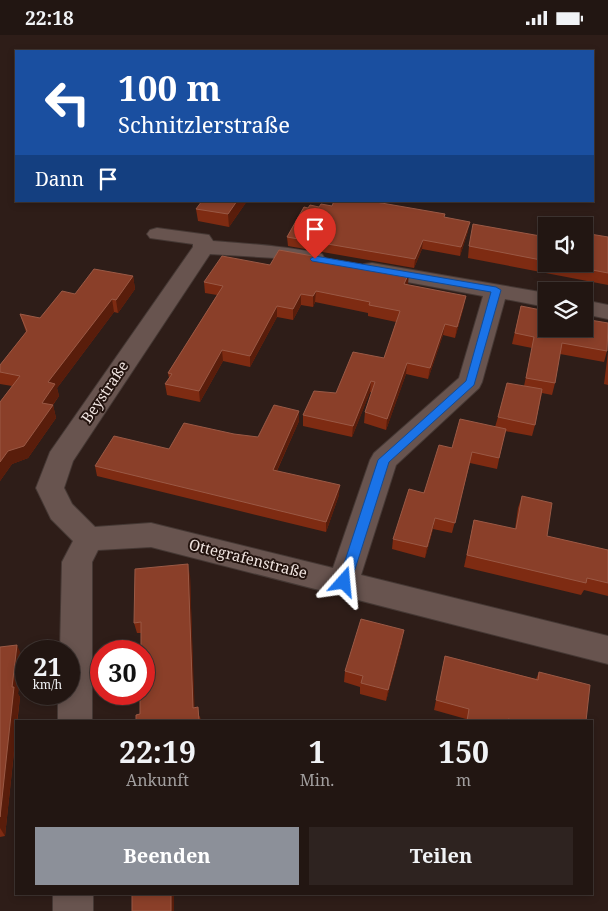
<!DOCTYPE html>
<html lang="de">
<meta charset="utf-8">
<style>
body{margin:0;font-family:"Noto Serif",serif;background:#2e2320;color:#f1f3f6;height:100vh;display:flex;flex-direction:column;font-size:19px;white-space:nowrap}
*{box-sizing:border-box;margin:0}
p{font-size:16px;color:#a29f9f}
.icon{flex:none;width:28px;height:28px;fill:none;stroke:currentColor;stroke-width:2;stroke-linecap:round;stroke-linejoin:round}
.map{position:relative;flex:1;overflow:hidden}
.sheet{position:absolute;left:15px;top:685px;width:578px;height:175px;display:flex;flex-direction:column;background:#221612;border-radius:0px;box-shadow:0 2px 8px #0003,0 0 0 1px #3f3532}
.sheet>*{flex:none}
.top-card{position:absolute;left:15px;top:15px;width:579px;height:152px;border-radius:0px;box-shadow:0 2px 8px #0003,0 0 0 1px #3f3532;background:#1a4fa0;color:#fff;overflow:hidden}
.tools{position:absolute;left:538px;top:182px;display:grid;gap:10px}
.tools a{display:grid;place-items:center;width:55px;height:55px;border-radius:0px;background:#221612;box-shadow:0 2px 8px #0003,0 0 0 1px #3f3532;font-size:25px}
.speed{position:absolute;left:15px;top:605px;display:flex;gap:10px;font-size:25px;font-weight:700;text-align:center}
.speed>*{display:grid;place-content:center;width:65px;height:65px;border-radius:50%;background:#221612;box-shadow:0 2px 8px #0003,0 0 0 1px #3f3532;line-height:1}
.speed small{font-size:12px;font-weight:400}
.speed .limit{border:8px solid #d22;background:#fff;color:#111}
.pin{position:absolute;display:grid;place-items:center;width:42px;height:42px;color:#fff;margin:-51px -21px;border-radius:50% 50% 50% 0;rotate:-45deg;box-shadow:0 0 5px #0007}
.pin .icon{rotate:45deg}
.me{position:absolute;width:55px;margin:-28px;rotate:18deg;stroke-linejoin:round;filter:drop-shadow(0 0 4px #0008)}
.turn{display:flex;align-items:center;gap:18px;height:105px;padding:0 20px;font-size:22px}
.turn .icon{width:65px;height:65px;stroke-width:2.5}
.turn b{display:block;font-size:35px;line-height:42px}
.then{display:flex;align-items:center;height:48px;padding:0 20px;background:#0003;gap:10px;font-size:19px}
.eta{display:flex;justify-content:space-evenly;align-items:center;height:85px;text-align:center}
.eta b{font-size:30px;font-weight:700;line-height:35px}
.primary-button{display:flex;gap:10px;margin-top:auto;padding:10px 20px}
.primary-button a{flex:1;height:58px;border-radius:0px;background:#8c9099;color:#fff;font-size:20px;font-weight:700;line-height:58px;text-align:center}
.primary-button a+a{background:#2e2320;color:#f1f3f6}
.status{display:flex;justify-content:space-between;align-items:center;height:35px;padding:0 25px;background:#221612;direction:ltr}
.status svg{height:14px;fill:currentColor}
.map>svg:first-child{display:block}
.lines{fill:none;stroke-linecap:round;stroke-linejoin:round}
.minor-casing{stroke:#453834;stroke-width:2}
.minor{fill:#68544f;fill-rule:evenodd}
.wall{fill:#7e2b12}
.shaded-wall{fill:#591d0b}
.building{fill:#8a3f29;stroke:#9a5945}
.route{fill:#1a73e8;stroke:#114b97}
.labels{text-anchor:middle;stroke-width:4;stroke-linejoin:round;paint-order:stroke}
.street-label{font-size:15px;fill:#f0e4e0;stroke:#24140f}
</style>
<div class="status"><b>22:18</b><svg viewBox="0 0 49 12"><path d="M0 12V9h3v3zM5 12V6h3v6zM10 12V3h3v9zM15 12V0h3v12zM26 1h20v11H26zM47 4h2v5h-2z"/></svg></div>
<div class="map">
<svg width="608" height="876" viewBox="0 0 608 876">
<rect width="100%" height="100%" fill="#2e1d18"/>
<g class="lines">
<defs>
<path id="minor" d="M157,193L209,200L213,206C250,209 286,211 322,219L325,224L322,229L314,230L275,223L210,219L73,426L64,453L72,469L95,492L151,488L333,533L370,425L374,418L459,343L483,261L364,239L361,234L364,229L372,228L546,258V272L505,264L482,347L479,353L396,430L361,540L608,601V629L151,512L98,515L92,527V686H58V659H69V616H60L62,527L73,506L51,484L36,453L50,417L193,212V209L150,203L147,199L150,195Z
M584,265L608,270V284L584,279Z
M53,859H93V876H53Z"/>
</defs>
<use href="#minor" class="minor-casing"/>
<use href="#minor" class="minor"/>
</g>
<path class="wall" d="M247,166L229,192L198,186L196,174Z
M332,171L445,182L468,196L460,221L422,214L414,233L288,211L287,202L308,173Z
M546,202V229H584L608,202V250L468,223L469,211Z
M270,230L407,250L464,271L455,303L443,300L428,344L406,339L386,395L364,388L365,377L372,358L370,357L352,402L303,391V380L336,358L384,323L396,287L368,281V278L315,267L313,272L301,270L293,285L277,282L250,332L223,326L200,367L167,360L165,349L169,343L168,338L217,260L205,258L204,247Z
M133,241L135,254L118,278L114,277L57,353L59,361L53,370L56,383L28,423L12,429L0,446V367L12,351L0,349V330L26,297L20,279L40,283L75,259Z
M521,271L607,316L604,327L560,319L555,348L552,360L542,358L535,390L532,401L505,396L497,434L470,428L452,498L433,494L425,523L392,514L393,504L452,413L495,392L498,382L524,351L532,313L512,309Z
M608,317V350L604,349Z
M299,376V386L277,436L339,460L326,497L97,441L95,431L169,414L258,402Z
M522,461L547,501L608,515V561L584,555L581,560L464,532L474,485L515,494L518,473Z
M190,540L194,672L200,682L201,686H136L140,679L141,598H137L134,588Z
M402,607L386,666L360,659V652L344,647L345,636Z
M0,612L22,621L18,659L20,662L5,801L0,802Z
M445,621L536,644L539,637L586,686H466V684L434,675Z"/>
<path class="shaded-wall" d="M237,166H247L229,192L228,179Z
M470,187L468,196L460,221L461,212Z
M423,205L422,214L414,233L415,224Z
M409,238L408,249L403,260L404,249Z
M133,241L135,254L118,278L116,265Z
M316,256L315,267L313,272V261Z
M301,259V270L293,285V274Z
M466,261L464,271L455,303L457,292Z
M112,264L114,277L57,353L59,361L45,380L42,368L48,347Z
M277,271V282L250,332V321Z
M445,289L443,300L428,344L430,333Z
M222,315L223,326L200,367L199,356Z
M407,328L406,339L386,395L387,384Z
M371,346L370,357L352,402L353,391Z
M53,370L56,383L28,423L12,429L0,446V427L8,416Z
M299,376V386L273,444V435Z
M340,450L339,460L326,497V487Z
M435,483L433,494L425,523L427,512Z
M188,529L190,540L195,682L193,673Z
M404,595L402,607L386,666L388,655Z
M17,610L22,621L18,659L20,662L17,686H16V697L5,801L0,793V782Z
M171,859H174V876H171Z"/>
<path class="building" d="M202,166H237L228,179L196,174Z
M334,166H370L445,179L444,182L470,187L461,212L423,205L415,224L287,202L304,172L308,173L310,170L319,172L321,169L332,171Z
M473,189L546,202V226L469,211Z
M584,198L608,202V238L561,229H584Z
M279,215L409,238L404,249L466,261L457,292L445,289L430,333L407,328L387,384L365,377L375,347L371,346L353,391L303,380L314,356L336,358L353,317L384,323L400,276L369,270L370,267L316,256L313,261L301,259L293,274L277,271L250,321L222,315L199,356L165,349L172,339L168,338L223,251L204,247L222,221L270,230Z
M94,234L133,241L116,265L112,264L48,347L55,349L42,368L53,370L24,411L8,416L0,427V367L20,341L0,337V330L27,296L20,279L40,283L62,256L75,259Z
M521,271L546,276V294H584V284L608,288L607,316L562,308L555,348L526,343L534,302L515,298Z
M507,348L542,354L535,390L498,382Z
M274,370L299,376L273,435L340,450L326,487L95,431L114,401L169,414L184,388L234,399L258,402Z
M460,384L506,394L499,423L472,417L455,488L435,483L427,512L393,504L409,454L424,458L439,410L452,413Z
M522,461L552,468L547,501L608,515V548L587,543L586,548L467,520L474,485L516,494Z
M188,529L193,673L198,672L199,686H136V680L140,679V659H144V616H141V587L134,588L135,534Z
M361,584L404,595L388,655L361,648L363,641L345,636Z
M17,610L12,652H14L0,782V612Z
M445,621L538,645L539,637L590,650L586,686H517L508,684V686H467L469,674L436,665Z
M132,859H171V876H132Z"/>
<path class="route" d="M315,221L496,252L501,255L474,350L389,427L351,547L349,551L344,552L340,551L338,547L378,425L466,346L491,257L312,226L310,224Z"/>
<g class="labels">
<g class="street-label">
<text transform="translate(105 357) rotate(-56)" y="5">Beystraße</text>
<text transform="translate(248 524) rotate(14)" y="5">Ottegrafenstraße</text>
</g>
</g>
</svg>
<div class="tools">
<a><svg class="icon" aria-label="sound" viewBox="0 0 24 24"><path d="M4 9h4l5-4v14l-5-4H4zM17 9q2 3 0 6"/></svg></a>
<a><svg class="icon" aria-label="layers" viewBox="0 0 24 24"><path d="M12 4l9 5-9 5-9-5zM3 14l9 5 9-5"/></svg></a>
</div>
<div class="speed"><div>21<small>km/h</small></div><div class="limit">30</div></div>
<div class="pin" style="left:315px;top:224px;background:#d93025"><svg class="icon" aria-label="arrive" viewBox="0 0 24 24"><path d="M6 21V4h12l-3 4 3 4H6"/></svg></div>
<svg class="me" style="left:344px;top:547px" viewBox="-20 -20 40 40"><path d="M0-17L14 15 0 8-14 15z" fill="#1a73e8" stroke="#fff" stroke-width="4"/></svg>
<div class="top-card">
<div class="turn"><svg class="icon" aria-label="left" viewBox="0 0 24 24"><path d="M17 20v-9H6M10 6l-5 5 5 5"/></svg><div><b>100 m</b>Schnitzlerstraße</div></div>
<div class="then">Dann<svg class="icon" aria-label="arrive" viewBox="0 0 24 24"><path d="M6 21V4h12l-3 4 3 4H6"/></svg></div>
</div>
<section class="sheet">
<div class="eta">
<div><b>22:19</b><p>Ankunft</p></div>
<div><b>1</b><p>Min.</p></div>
<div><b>150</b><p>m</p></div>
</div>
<div class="primary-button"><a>Beenden</a><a>Teilen</a></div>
</section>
</div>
